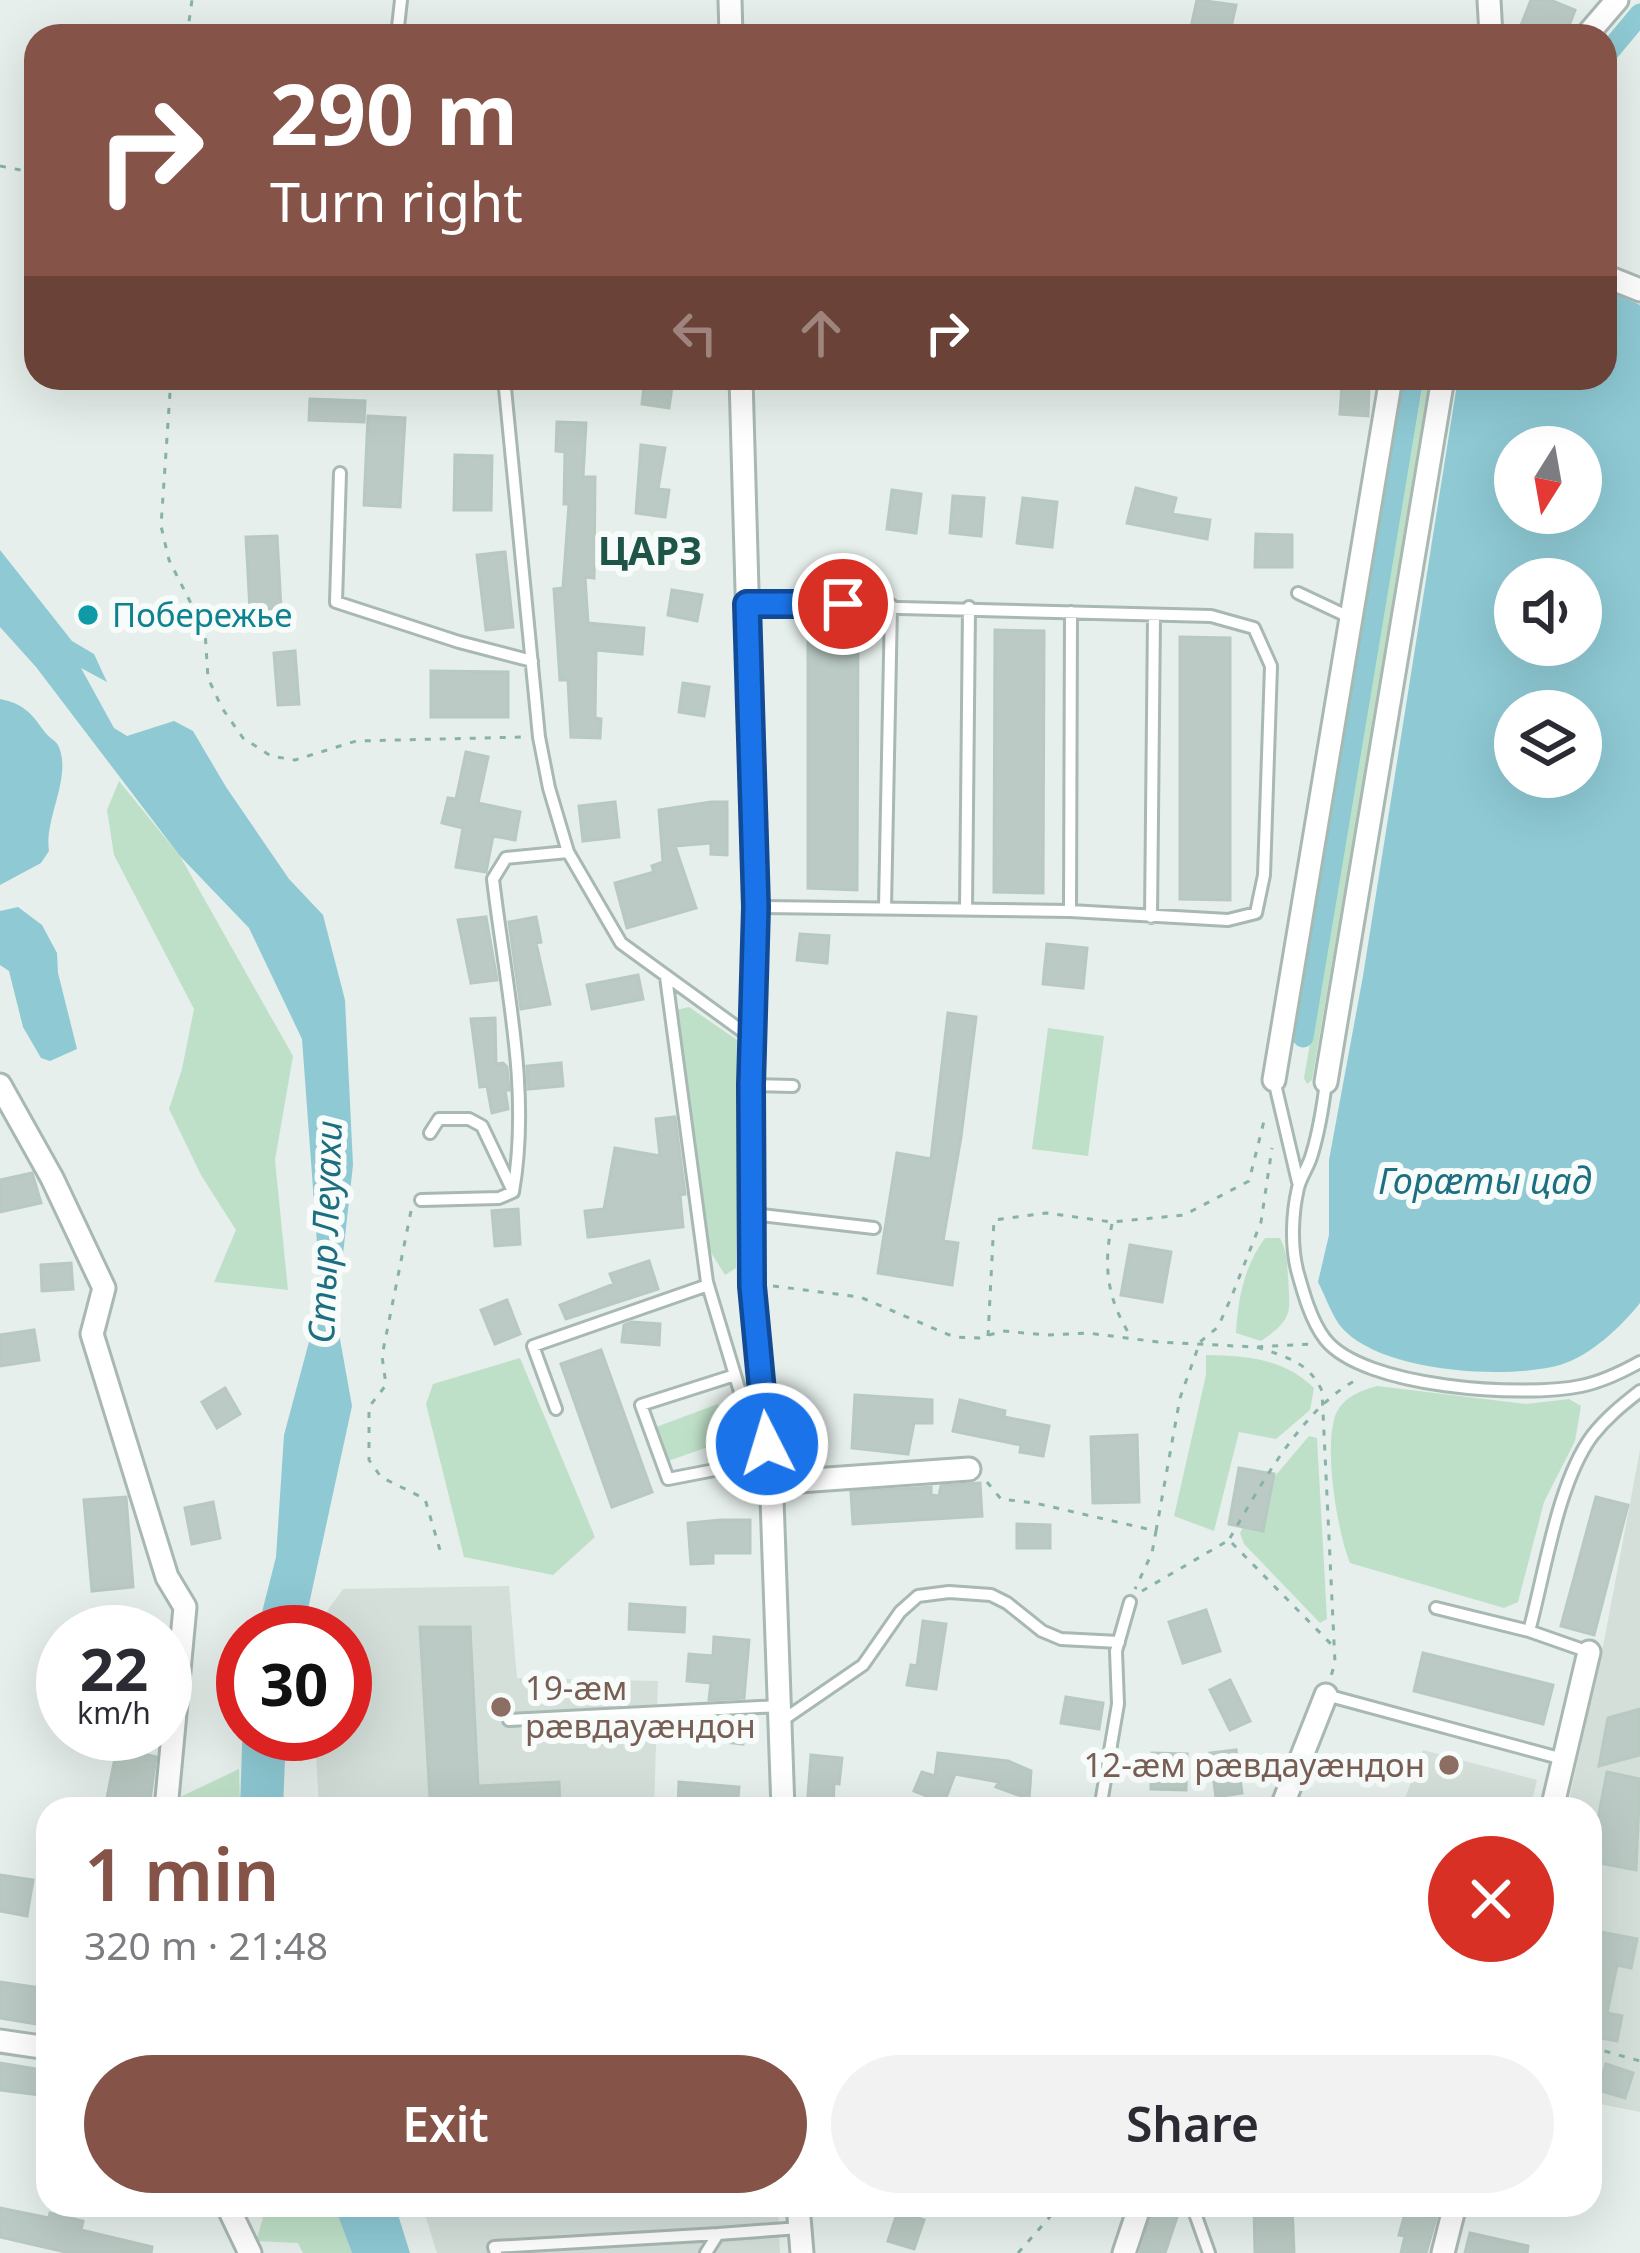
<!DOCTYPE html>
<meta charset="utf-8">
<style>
body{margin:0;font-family:"Noto Sans",sans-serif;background:#f2f2f3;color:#2b2b33;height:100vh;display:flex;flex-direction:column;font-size:45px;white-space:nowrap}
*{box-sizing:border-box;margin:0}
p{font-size:39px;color:#7c7c81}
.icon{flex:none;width:66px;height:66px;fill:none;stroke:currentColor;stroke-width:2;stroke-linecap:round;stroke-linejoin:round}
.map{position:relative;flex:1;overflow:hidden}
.sheet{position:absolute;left:36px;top:1797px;width:1566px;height:420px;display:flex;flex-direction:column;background:#fff;border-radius:36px;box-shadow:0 12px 48px #0002}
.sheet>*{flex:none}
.hud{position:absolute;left:24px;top:24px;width:1593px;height:366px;border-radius:36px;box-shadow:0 12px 48px #0002;background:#855347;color:#fff;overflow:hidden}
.needle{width:78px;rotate:191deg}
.tools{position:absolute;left:1494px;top:426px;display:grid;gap:24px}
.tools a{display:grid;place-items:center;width:108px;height:108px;border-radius:50%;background:#fff;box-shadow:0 12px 48px #0002;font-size:60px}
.speed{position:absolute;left:36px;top:1605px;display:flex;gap:24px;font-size:60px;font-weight:700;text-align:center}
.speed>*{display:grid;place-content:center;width:156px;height:156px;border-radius:50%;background:#fff;box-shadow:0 12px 48px #0002;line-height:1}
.speed small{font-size:30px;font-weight:400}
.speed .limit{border:18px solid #d22;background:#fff;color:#111}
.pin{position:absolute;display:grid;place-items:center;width:102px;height:102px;color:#fff;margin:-51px;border:6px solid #fff;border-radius:50%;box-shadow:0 3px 12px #0007}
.me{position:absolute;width:132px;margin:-66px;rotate:355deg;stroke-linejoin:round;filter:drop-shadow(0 0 9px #0008)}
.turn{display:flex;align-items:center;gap:42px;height:252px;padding:0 48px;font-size:54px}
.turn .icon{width:156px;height:156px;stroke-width:2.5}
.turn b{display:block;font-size:84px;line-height:102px}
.lanes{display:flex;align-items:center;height:114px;padding:0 48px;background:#0003;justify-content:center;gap:60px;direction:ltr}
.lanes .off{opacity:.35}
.round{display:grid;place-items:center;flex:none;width:126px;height:126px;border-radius:63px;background:#f2f2f3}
.summary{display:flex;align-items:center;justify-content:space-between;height:204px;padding:0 48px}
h1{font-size:72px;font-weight:600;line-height:90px;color:#855347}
.primary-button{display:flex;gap:24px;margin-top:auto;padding:24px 48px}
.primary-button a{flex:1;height:138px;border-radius:72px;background:#855347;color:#fff;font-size:48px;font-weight:600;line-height:138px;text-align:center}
.primary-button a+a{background:#f2f2f3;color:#2b2b33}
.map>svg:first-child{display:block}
.built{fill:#d4dfda}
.green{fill:#bfe0c8}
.water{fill:#8ec9d4;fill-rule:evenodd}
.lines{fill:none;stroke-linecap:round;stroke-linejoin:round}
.canal{stroke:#8ec9d4;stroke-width:21}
.building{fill:#bbcac4;stroke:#b8c9c2;stroke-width:3}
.lane-casing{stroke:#a8b8b2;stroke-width:16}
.street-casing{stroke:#a8b8b2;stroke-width:27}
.path{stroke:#86b3a5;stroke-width:3;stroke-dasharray:6 9;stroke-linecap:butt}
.lane{stroke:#fff;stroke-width:10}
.street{stroke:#fff;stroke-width:21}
.route-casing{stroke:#114b97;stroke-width:30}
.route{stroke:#1a73e8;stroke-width:21}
.culture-dot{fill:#0f9aa8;stroke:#f7fbf9;stroke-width:4.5}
.education-dot{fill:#8d6e63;stroke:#f7fbf9;stroke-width:4.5}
.labels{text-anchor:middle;stroke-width:12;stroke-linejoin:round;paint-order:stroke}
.culture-label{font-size:33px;fill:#0d838f;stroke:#f7fbf9;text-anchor:start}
.education-label{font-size:33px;fill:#785e54;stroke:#f7fbf9;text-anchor:start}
.water-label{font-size:36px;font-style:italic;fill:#1c6f80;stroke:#f7fbf9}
.quarter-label{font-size:39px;font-weight:bold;fill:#1f5548;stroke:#f7fbf9}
</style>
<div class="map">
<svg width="1640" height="2253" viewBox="0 0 1640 2253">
<rect width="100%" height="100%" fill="#e6efeb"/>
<path class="built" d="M1640,1450V2112L1590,2102V1809H1567L1605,1636Z
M509,1586L517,1678L658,1681L654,1809H319L315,1734H345V1632H312L343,1589Z
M1423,1750L1537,1780L1530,1809H1401Z
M422,2205H778L780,2253H437Z"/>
<path class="green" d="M1424,378H1433L1312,1080L1307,1084L1304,1078Z
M119,781L180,856L293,1056L275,1160L288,1290L214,1282L236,1230L201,1175L169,1109L182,1069L194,1009L114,855L107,810Z
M689,1007L740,1042L736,1268L725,1275L710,1251L676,1010Z
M1048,1028L1104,1036L1088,1156L1032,1149Z
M1265,1238H1280C1287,1252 1287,1261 1288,1276C1290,1313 1294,1318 1261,1341L1236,1333C1238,1299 1244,1266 1265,1238Z
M1206,1355C1247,1356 1283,1358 1314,1388L1310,1410L1276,1439L1239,1432L1214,1531L1174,1516L1206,1375Z
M520,1358L595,1537L553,1575L464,1557L426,1404L433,1384Z
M1377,1386L1526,1404L1569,1399L1581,1406L1575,1441L1544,1502L1518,1602L1504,1608L1350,1563C1337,1530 1325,1455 1334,1420C1339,1399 1359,1391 1377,1386Z
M718,1404L731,1439L668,1461L656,1427Z
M1309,1436L1317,1438L1327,1619L1320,1623L1244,1544L1240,1533L1265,1488Z
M239,1769L240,1809H176V1799Z
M241,2205H334L352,2253H303L298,2243L256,2241L263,2218Z"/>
<path class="water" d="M1605,289L1640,305V1303C1621,1327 1590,1356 1560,1365C1505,1380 1386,1372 1345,1331C1333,1320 1326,1297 1318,1282L1329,1235V1160L1363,976L1458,378H1605ZM1581,447V513H1515V447ZM1581,579V645H1515V579ZM1581,711V777H1515V711Z
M0,550L72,641L94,654L107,682L81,668L114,728L127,736L174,721L193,731L226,787L289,879L323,915L345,1000L353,1165L336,1317L352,1406L303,1632H257L276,1557L284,1435L321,1297L302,1039L249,928L180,856L36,667L0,627Z
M0,699C24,704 31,713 44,731C48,737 55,740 58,745C73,776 44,818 49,851L41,863L0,885Z
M18,907L42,925L57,953L58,973L77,1049L50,1061L41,1058L23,1027L9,971L0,965V911Z
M243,1716V1734H286L283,1809H240Z
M334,2205H395L410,2253H352Z"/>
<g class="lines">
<path class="canal" d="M1605,56L1640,14
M1303,1037L1413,378"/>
</g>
<path class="building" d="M1197,0L1236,5L1229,36H1189Z
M1531,0H1550L1575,10L1565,36H1541L1520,28Z
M645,378L673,380L669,408L642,404Z
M1342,385L1369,387L1368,416L1340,414Z
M310,399L365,401L364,422L309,420Z
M368,416L405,418L400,507L364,505Z
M557,422L586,423L583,477H595L594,578L585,577L588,623L644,628L642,654L596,650L595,718L601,719L600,738L571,737L568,680H560L554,589L563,588L569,504H564L565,452L556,451Z
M641,445L665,448L658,489L669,490L665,517L636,513Z
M455,455L492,456L491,510H454Z
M1136,488L1176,498L1172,514L1210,520L1207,539L1127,523Z
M892,490L921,494L916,533L887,529Z
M953,496L984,498L981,536L950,533Z
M1023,498L1057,502L1052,547L1017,543Z
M1256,534L1292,535V567H1255Z
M277,536L281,608L250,610L246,537Z
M505,552L513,627L486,630L477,555Z
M672,590L702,595L697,621L668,615Z
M808,626L858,627L857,890L808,888Z
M995,630L1044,631L1043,893L994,892Z
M1180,637L1230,638V900L1180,899Z
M295,651L299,704L278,705L274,653Z
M431,671L508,672V717H431Z
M683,683L709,687L704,716L679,712Z
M466,752L488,757L478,803L520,812L515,840L493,836L486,872L456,867L463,828L442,823L448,798L456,799Z
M615,802L619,837L583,841L579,806Z
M711,802H727V855L711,854V843L675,846L696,908L627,928L615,883L654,872L652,866L663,862L659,810Z
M486,917L497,980L471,983L458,920Z
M536,917L541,942L536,943L550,1004L521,1009L509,922Z
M800,934L829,936L827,963L797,960Z
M1047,944L1087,948L1083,988L1043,984Z
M638,975L643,999L592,1009L587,985Z
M948,1013L976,1017L961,1137L943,1241L958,1243L952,1285L878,1273L897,1153L931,1159Z
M495,1018L496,1064L503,1063L507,1067L509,1090H505L508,1109L492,1113L487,1086L480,1087L471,1019Z
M561,1063L563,1086L528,1089L527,1066Z
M675,1117L685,1194L680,1195L683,1227L588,1237L585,1211L604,1209L615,1148L660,1156L656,1119Z
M32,1173L41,1203L0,1212V1180Z
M518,1209L520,1244L495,1246L492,1211Z
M1130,1245L1171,1252L1162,1302L1121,1295Z
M649,1261L658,1289L566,1319L560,1305L614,1284L610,1274Z
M71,1263L73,1289L42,1291L41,1265Z
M507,1300L520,1334L495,1344L481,1310Z
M632,1322L660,1324L659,1345L622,1342L624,1325Z
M34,1330L39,1360L0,1366V1335Z
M601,1350L652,1492L612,1507L561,1364Z
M225,1388L240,1414L217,1428L202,1402Z
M855,1395L932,1400V1423H914L908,1454L852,1448Z
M960,1400L1005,1411L1004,1417L1049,1426L1043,1456L1020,1452L1021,1445L953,1431Z
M1137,1435L1139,1502L1093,1503L1091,1437Z
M1239,1468L1274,1474L1263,1531L1229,1524Z
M980,1483L982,1516L853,1524L851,1492L931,1487V1495L939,1496L941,1486Z
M126,1497L133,1587L92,1591L84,1500Z
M1596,1497L1628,1505L1594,1635L1561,1626Z
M213,1502L220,1538L192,1544L185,1508Z
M721,1520H750V1553H713V1563L691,1564L688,1523Z
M1017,1524L1050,1525V1548H1017Z
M630,1604L685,1608L684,1632L629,1629Z
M1206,1610L1220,1651L1183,1663L1169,1622Z
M923,1621L946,1624L936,1689L907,1685L911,1665L917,1666Z
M420,1627H470L478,1786L559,1782L560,1809H472V1796L430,1798Z
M714,1637L749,1640L744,1698L709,1700L711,1683L687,1681L689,1654L713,1656Z
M1423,1653L1553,1685L1543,1724L1414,1691Z
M1230,1680L1250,1721L1230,1730L1210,1690Z
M1066,1697L1103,1703L1099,1729L1061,1723Z
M1640,1709V1755L1599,1766L1608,1718Z
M745,1718L743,1744L705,1740L707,1720Z
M117,1748L156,1757L149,1807L107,1798Z
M1236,1750L1242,1793L1216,1797L1210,1753Z
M938,1753L1008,1761L1031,1771L1029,1799L996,1787L999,1782L955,1774L944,1803L914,1791L922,1772L935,1776Z
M1152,1753L1187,1754L1186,1790L1151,1789Z
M811,1755L842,1758L839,1784L834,1783L833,1809H807Z
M1607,1772L1640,1779L1636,1870L1590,1861Z
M679,1782L739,1787L737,1809H678Z
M0,1875L33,1880L27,1916L0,1911Z
M1590,1930L1637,1939L1631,1968L1617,1965L1607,2013L1622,2016L1617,2041L1590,2036Z
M0,1982L48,1989V2026L0,2018Z
M0,2063L48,2071V2096L0,2090Z
M1606,2064L1633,2073L1625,2098L1598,2090Z
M1155,2205H1181L1165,2253H1140Z
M1254,2205H1292L1294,2253H1255Z
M0,2208L49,2218L50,2213L83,2221L81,2230L152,2247L151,2253H70L0,2237Z
M1406,2210L1436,2218L1426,2253H1401L1405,2236L1399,2235Z
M898,2211L924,2220L914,2249L888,2241Z
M1470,2233L1528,2246L1527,2253H1465Z"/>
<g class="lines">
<defs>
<path id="lane" d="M397,36L401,0
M504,378L539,737L549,788L568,852L621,943L749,1036
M340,473L336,602L459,642L532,661
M1298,593L1349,617
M747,604L1211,616L1254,628L1271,666L1264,875L1256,913L1228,920L1070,911L757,907
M885,908L891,605
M966,909L969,607
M1070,911L1071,612
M1151,917L1154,616
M666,977L707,1282L759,1455
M1274,1080L1298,1182
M1326,1082C1323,1106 1319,1131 1312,1154C1309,1166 1301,1176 1298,1188C1292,1214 1291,1245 1297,1270C1303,1292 1311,1321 1325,1339C1363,1388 1523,1398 1581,1386C1601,1382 1622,1372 1640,1362
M751,1085L793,1086
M430,1133L439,1119H469L482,1126L512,1189
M421,1200L499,1198L513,1192C531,1089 505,983 493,879L506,858L568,852
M752,1214L874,1228
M735,1375L641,1405L668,1479L761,1461
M556,1409L533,1346L708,1285
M1436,1608L1529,1631L1589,1652
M1529,1631C1545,1573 1557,1484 1592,1436C1606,1418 1622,1405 1640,1391
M1326,1695L1563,1759
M509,1720L780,1706
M780,1722L863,1665L900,1612L918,1596L949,1592L991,1595L1007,1603L1042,1631L1061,1639L1119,1642
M1022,1809H1034
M1100,1809L1118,1704L1116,1651L1130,1602
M1192,2205L1209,2253
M849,2208L853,2205
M496,2253L494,2247L718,2234
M706,2253L718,2234L800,2228"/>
<path id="street" d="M730,0L731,36
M1489,0L1491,36
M1586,36L1617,0
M1605,276L1640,290
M741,378L756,907L751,1085L752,1286L772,1499L783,1809
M1274,1080L1391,378
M1326,1082L1443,378
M0,1085L52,1178L104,1288L92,1334L167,1577L185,1607L166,1809
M771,1483L969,1469
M1281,1809L1326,1695
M1552,1809L1589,1652
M0,2041L48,2048
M227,2205L250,2253
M798,2205L802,2253
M1124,2253L1140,2205
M1443,2253L1455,2205"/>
</defs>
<use href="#lane" class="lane-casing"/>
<use href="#street" class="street-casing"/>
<path class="path" d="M187,36L192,0
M0,166L36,173
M171,378L161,526L169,560L205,631L208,678L222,708L243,738L271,756L295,760L356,741L525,737
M411,1211L382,1356L386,1385L369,1407V1460L381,1477L425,1499L442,1557
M1112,1224C1103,1265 1107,1299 1130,1335
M773,1286L860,1297L954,1337L979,1338L1003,1331L1047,1335L1088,1333L1158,1342L1255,1347L1311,1344
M988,1336L994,1220L1046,1213L1112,1222L1184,1215L1249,1181L1265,1117
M1257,1347C1286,1357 1309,1362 1322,1391L1335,1663L1331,1676
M987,1482L1001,1499L1035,1503L1156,1531L1152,1553L1135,1589
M1156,1531L1180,1398L1200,1342L1218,1327L1231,1298L1261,1222L1272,1148
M1230,1538C1260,1486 1303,1407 1358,1379
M1142,1591L1229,1540L1332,1645
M1590,2047L1640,2061
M1018,2253L1055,2211L1067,2205"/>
<use href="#lane" class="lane"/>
<use href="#street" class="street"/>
</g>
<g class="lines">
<defs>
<path id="route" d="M767,1444L752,1286L751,1085L756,907L747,604H843"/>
</defs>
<use href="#route" class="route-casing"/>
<use href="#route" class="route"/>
</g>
<circle class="culture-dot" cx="88" cy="615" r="12"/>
<g class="education-dot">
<circle cx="501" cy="1707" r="12"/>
<circle cx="1449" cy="1765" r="12"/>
</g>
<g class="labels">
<g class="culture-label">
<text x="112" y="627">Побережье</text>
</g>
<g class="education-label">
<text x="525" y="1700">19-æм<tspan x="525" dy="38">рӕвдауӕндон</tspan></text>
<text x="1425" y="1777" text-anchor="end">12-æм рӕвдауӕндон</text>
</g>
<g class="water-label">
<text x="1485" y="1194">Горӕты цад</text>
<text transform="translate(325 1232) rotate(-88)" y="13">Стыр Леуахи</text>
</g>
<g class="quarter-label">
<text x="650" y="565">ЦАРЗ</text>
</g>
</g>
</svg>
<div class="tools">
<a><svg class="needle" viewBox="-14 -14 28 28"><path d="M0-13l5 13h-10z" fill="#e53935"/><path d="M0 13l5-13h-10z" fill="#7c7c81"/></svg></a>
<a><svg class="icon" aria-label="sound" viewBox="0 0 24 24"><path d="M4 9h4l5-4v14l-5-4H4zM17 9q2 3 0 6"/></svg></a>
<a><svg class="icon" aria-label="layers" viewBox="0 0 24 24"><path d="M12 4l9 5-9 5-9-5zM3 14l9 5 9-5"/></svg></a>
</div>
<div class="speed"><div>22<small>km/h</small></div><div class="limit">30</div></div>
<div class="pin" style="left:843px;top:604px;background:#d93025"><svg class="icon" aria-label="arrive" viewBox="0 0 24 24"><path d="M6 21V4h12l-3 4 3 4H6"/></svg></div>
<svg class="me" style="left:767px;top:1444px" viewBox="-20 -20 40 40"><circle r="17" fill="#1a73e8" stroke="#fff" stroke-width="3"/><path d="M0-11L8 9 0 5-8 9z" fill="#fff"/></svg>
<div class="hud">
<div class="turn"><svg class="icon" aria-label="right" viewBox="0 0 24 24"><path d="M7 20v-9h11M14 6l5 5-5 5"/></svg><div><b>290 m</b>Turn right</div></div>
<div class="lanes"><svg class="icon off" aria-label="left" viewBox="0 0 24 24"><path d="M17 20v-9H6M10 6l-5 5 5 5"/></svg><svg class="icon off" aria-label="ahead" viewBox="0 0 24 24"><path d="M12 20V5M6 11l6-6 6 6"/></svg><svg class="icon" aria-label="right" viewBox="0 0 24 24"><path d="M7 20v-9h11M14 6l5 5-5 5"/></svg></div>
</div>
<section class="sheet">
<div class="summary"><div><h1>1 min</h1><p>320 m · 21:48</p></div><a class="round" style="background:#d93025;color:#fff"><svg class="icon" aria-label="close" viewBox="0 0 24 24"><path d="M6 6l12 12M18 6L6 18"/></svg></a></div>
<div class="primary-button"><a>Exit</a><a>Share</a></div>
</section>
</div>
